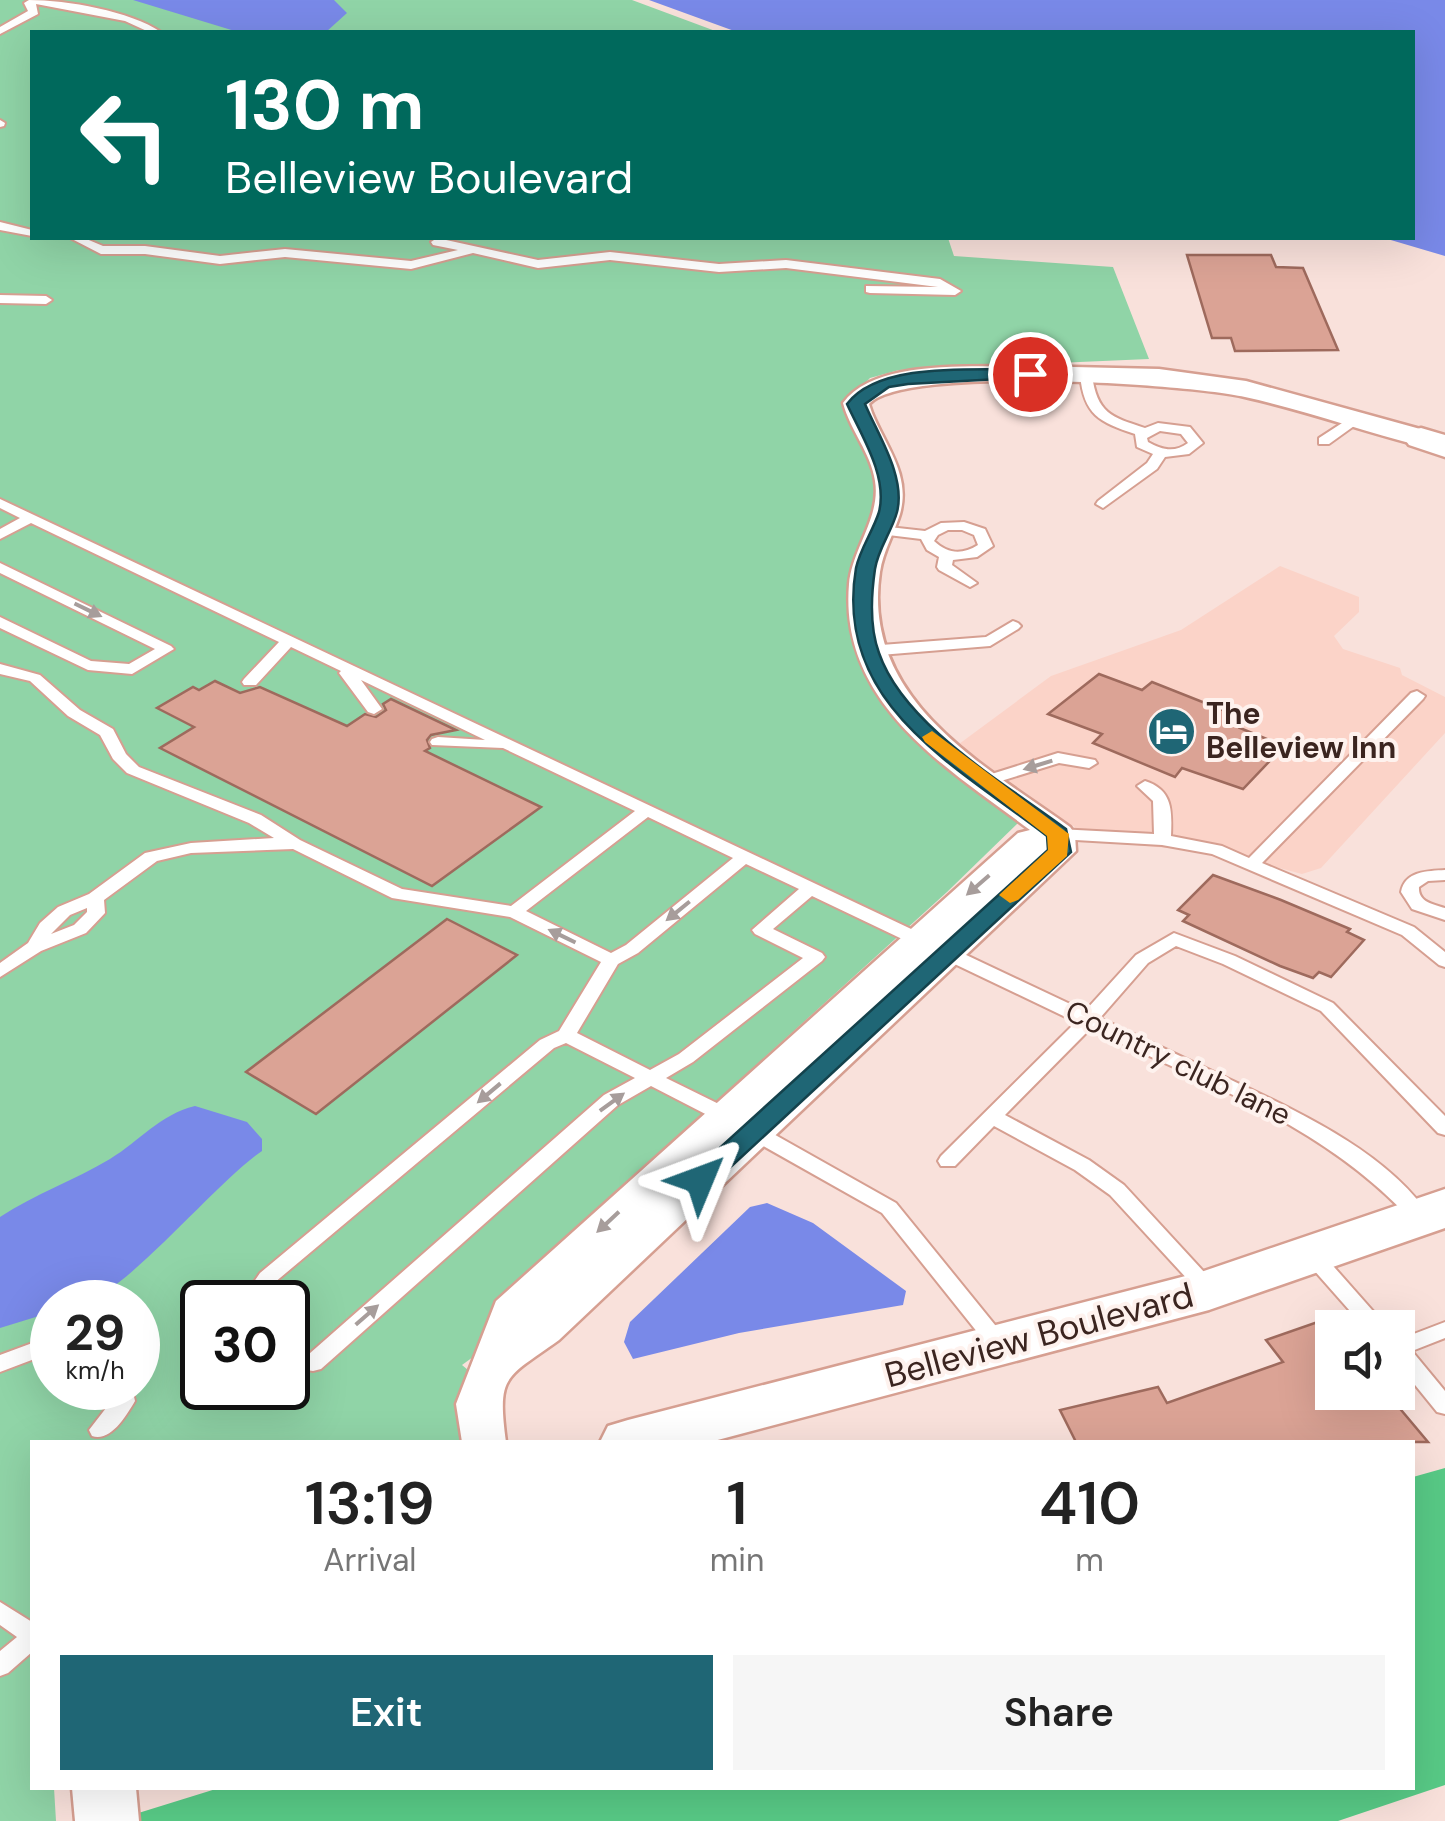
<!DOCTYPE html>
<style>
body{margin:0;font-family:"DM Sans",sans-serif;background:#f6f6f6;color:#222;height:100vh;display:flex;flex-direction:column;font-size:38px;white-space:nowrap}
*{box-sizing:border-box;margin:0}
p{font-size:32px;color:#767676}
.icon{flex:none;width:55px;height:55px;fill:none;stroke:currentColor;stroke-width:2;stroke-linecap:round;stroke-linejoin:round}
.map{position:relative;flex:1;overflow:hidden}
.sheet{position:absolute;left:30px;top:1440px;width:1385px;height:350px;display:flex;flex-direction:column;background:#fff;border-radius:0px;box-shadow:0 10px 40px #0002}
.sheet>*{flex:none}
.banner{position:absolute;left:30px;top:30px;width:1385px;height:210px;border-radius:0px;box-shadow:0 10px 40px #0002;background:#00695c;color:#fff;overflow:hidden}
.controls{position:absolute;left:1315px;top:1310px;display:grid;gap:20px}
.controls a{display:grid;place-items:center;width:100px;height:100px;border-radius:0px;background:#fff;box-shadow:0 10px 40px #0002;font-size:50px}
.speed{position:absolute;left:30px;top:1280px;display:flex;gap:20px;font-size:50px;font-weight:700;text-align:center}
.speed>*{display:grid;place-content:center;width:130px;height:130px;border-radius:50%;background:#fff;box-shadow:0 10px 40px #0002;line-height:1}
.speed small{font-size:25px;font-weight:400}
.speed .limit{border:5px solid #111;border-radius:15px;background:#fff;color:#111}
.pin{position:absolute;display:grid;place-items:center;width:85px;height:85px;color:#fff;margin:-42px;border:5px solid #fff;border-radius:50%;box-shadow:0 2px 10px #0007}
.me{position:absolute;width:110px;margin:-55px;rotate:46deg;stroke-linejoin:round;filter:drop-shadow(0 0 8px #0008)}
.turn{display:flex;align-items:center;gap:35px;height:210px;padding:0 30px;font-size:45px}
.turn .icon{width:130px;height:130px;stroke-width:2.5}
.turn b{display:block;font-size:70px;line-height:85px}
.eta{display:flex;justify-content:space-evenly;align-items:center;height:170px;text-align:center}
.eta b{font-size:60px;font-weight:600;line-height:70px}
.primary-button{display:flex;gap:20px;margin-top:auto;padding:20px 30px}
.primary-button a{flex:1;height:115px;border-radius:0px;background:#1f6675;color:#fff;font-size:40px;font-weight:600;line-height:115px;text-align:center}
.primary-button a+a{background:#f6f6f6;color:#222}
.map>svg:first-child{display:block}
.built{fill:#fbd3c8}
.green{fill:#90d4a7;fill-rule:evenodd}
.forest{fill:#58ca86}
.water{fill:#7989e8}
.building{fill:#dba395;stroke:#9e6a5d;stroke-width:2.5}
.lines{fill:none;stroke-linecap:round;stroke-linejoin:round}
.service-casing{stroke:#d69f91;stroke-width:4}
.minor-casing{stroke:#d69f91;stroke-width:5}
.tertiary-casing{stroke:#d69f91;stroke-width:5}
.service{fill:#fff;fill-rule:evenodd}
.minor{fill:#fff;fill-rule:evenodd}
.tertiary{fill:#fff;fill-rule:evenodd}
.oneway{fill:#a79d9b}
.route{fill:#1f6675;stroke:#14424c;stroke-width:2.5}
.slow{fill:#f59e0b}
.labels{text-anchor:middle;stroke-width:8;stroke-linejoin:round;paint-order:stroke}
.poi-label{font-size:30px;font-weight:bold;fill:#3b2520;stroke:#fef2ee;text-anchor:start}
.street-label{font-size:30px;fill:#3b2520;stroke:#fef2ee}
.near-street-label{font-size:35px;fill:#3b2520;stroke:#fef2ee}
</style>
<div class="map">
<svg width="1445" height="1821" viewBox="0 0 1445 1821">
<rect width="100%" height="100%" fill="#f9e1db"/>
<path class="built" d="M1280,566L1359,597V612L1334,636L1343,649L1400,668L1402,675L1445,697V733L1321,868L1302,874L1222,853L1080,840L1074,826L1061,822L959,744L1051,676L1181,630Z"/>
<path class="green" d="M0,0H632L718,32H32V238H948L954,256L1113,267L1149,359L899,370L870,378L844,405C852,427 876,462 879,483C882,508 863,527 858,550C849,595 850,647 876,685L1014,808L1018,823L947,892L515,1284L489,1314L473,1357L462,1365L468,1370L456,1405L462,1442H32V1788H54L56,1821H0ZM52,1302H138V1388H52ZM202,1302H288V1388H202Z"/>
<path class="forest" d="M1445,1468V1785L1338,1821H132V1815L219,1788H1412L1413,1477Z"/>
<path class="water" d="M133,0H334L347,13L326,32H238Z
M649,0H1445V256L1384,238H1412V32H737Z
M195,1106L247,1122L262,1139V1151C217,1181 125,1294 84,1302C74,1304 62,1302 52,1302V1312L0,1328V1217C35,1194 75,1180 110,1159C141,1140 159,1115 195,1106Z
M767,1203L813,1223L906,1291L903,1305L739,1333L633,1359L624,1342L630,1322L750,1207Z"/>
<path class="building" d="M1187,255H1271L1276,267L1303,268L1338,350L1235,351L1231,338H1212Z
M1099,674L1142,690L1152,682L1248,720L1240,728L1284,746L1243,789L1182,768L1175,777L1093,743L1102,734L1048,714Z
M215,681L240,693L260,687L347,726L365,714L376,717L386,710L383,704L391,699L456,730L431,735L427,740L430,748L425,751L541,807L432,886L160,748L194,727L157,708L193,687L199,690Z
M1213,875L1281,900L1350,929L1347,932L1364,940L1331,977L1319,972L1313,978L1280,966L1183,921L1189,915L1178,910Z
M447,919L517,955L316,1114L246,1072Z
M1332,1317V1392H1386L1428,1442H1076L1060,1410L1158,1387L1167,1403L1283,1362L1266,1340Z"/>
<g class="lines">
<defs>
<path id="service" d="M29,0C67,0 130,11 161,32H149L125,21L36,4L38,14L0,34V27L28,11L24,3Z
M0,120L5,123L4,126L0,127Z
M0,222L32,230V236L0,230Z
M70,238H84L103,246H145L220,256L285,249L411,261L458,250L433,245L431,242L437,238L538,260L610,252L719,264L786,260L940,279L961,291L955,295L870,293L866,292V286L938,287L786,268L719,272L610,260L538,268L473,253L411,269L285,257L220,264L145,254H101Z
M0,295L46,296L52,300L46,304L0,303Z
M1086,371L1092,375C1097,413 1111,417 1145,428L1158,423L1190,427L1203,443L1189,454L1165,457L1157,469L1103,508L1096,504L1098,501L1147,463L1153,454L1137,447L1135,434C1099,422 1084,415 1080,375ZM1160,431L1181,434L1188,443C1175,453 1162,450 1148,442L1147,438Z
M1356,414L1363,418L1361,421L1329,444H1319V438Z
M0,499L1085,1011L1136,955L1174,933L1235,956L1333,1003L1445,1116V1135L1438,1133L1321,1011L1223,964L1176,946L1148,963L1100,1018C1142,1038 1184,1058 1227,1078C1296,1111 1387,1151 1430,1217L1427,1222H1413C1326,1126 1205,1083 1090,1029L1005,1115L1089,1160L1124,1185L1216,1285L1219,1290L1216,1295L1209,1298L1202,1295L1110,1195L1075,1170L994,1126L955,1166H941L938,1161L941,1156L1076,1022L812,896L773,929L822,953L825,957L822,961L693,1062L666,1078L731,1110L896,1203L1008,1341L1012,1347L1008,1353L1001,1355L994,1353L882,1213L717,1120L651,1086L618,1105L321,1369L313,1371L288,1367V1351L309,1354L604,1095L635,1078L566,1043L554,1048L274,1283L261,1302H240L260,1273L540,1040L559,1031L601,962L510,917L392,898L293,849L191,853L157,861L104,900L105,913L86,933L41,951L0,977V963L28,943L40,923L58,907L89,894L145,853L191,843L274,838L249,823L127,773L113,759L100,735L68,716L30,681L0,674V664L40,675L80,710L113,729L126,754L139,767L261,815L300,840L402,889L511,906L635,811L503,748L432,745L430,742L432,739L438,737L485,740L361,680L382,709L374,714L368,712L339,673L341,671L291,647L256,685H244L242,682L244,679L279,642L31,523L0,539V529L20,518L0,508ZM648,817L733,858L626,945L611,953L526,911ZM746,864L799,889L752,930L755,934L803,958L679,1054L650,1070L577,1033L618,964L638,953ZM87,908V912L74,925L51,934L70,915Z
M964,522L985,529L993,546L977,557L953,560L952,565L977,583L970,587L939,570L937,567L939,557L927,550L921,539L880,534L873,530L880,526L925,531L941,523ZM948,530H962L974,535L978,545C962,555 948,554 934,541L938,535Z
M0,563L171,646L174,649L132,674L88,670L0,628V617L91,661L129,664L155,649L0,573Z
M1013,621L1018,623L1021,626L1018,629L990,646L868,656L860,651L868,646L986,637Z
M1417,691L1425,696L1423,699L1262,863L1414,927L1445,952V967L1439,965L1402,935L1212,854L1162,845L1058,839L1050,834L1058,829L1154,834L1153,801L1137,786L1145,781C1173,790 1172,811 1171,836L1222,846L1249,858L1411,693Z
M1058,753L1095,760L1097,763L1089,768L1059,763L988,785L980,780L982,777Z
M1445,870V880L1428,881L1419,887C1418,902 1433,904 1445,908V920L1412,909L1401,892C1405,871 1427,871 1445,870Z
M1312,1248L1319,1250L1388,1328H1365L1305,1260L1302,1255L1305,1250Z
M1445,1322V1338L1412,1351L1445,1391V1414L1437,1412L1398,1364V1340Z
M35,1342H52V1358H37L0,1372V1355Z
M112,1388H132L135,1401C126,1416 111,1442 92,1436L89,1430L113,1399Z
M0,1602L32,1622V1652L8,1673L0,1676V1651L17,1637L0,1625Z"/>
<path id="minor" d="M1031,366L1159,369L1246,381L1431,432L1435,438L1421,446C1362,431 1304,410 1245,397C1187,384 905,365 869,404L872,413C886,447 911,475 900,514C894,534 883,551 880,572C861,699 981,763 1070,827L1075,834L1076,851L559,1340C505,1379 497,1374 506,1442H462L456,1404L496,1301L1018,833L1030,830C946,767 839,704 849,584C852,549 881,517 875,481C871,453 850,430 843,403C876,357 979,368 1031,366Z"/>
<path id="tertiary" d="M1421,428L1445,435V457L1409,445L1404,438L1409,431Z
M1445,1189V1228L1209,1310L710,1442H600L608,1426L628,1420L1201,1272Z
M72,1788H136L139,1821H75Z"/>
</defs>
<use href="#service" class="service-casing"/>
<use href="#minor" class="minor-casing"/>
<use href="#tertiary" class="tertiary-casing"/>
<use href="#service" class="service"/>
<use href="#minor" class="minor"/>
<use href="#tertiary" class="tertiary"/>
</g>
<defs><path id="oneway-solid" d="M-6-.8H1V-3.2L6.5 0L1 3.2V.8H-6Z" transform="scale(2.5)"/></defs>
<g class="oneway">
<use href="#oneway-solid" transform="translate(88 610) rotate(26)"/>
<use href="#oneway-solid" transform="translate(1038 765) rotate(163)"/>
<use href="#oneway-solid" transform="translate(978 885) rotate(139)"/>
<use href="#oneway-solid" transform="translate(678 911) rotate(141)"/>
<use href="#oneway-solid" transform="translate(562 936) rotate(-154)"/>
<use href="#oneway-solid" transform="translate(489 1093) rotate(140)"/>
<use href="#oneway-solid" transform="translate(612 1102) rotate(-36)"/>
<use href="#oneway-solid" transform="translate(608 1222) rotate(137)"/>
<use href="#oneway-solid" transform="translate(367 1315) rotate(-41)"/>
</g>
<path class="route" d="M1030,369L1036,370V377L908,384L889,387L865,404C878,435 906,477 897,512C892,531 878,549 875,569C871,596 869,626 879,653C904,726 1006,784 1066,829L1071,852L709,1187H691L687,1180L691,1174L1048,850L1047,836C955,765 833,704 856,568C860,549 873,531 879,512C888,476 861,435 847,404C880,360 980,371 1030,369Z"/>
<path class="slow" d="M932,731L1069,834L1067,856L1018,900L1010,903L999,895L1048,850L1047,836L925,742L922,737Z"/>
<defs>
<symbol id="hotel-disc" viewBox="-11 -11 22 22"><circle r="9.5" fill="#1f6675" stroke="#fef2ee"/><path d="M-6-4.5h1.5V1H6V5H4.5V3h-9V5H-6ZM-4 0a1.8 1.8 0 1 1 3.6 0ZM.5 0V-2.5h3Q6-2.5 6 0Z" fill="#fff"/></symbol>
</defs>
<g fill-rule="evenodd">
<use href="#hotel-disc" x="1144" y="704" width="55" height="55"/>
</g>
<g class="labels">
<g class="poi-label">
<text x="1206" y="724">The<tspan x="1206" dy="34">Belleview Inn</tspan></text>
</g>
<g class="street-label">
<text transform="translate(1178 1063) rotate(26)" y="10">Country club lane</text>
</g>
<g class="near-street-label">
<text transform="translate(1039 1335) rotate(-15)" y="12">Belleview Boulevard</text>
</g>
</g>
</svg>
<div class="controls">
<a><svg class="icon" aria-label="sound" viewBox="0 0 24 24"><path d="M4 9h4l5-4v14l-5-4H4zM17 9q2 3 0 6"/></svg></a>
</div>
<div class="speed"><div>29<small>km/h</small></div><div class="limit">30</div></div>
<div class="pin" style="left:1030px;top:374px;background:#d93025"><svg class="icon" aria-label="arrive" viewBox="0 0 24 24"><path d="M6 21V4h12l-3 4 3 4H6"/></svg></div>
<svg class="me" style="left:700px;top:1180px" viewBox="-20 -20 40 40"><path d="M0-17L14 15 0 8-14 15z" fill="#1f6675" stroke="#fff" stroke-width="4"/></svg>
<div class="banner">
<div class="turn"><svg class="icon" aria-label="left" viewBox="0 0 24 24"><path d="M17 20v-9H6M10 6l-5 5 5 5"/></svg><div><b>130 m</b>Belleview Boulevard</div></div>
</div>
<section class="sheet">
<div class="eta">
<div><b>13:19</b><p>Arrival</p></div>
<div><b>1</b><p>min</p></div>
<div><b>410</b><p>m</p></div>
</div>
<div class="primary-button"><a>Exit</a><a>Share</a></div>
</section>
</div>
